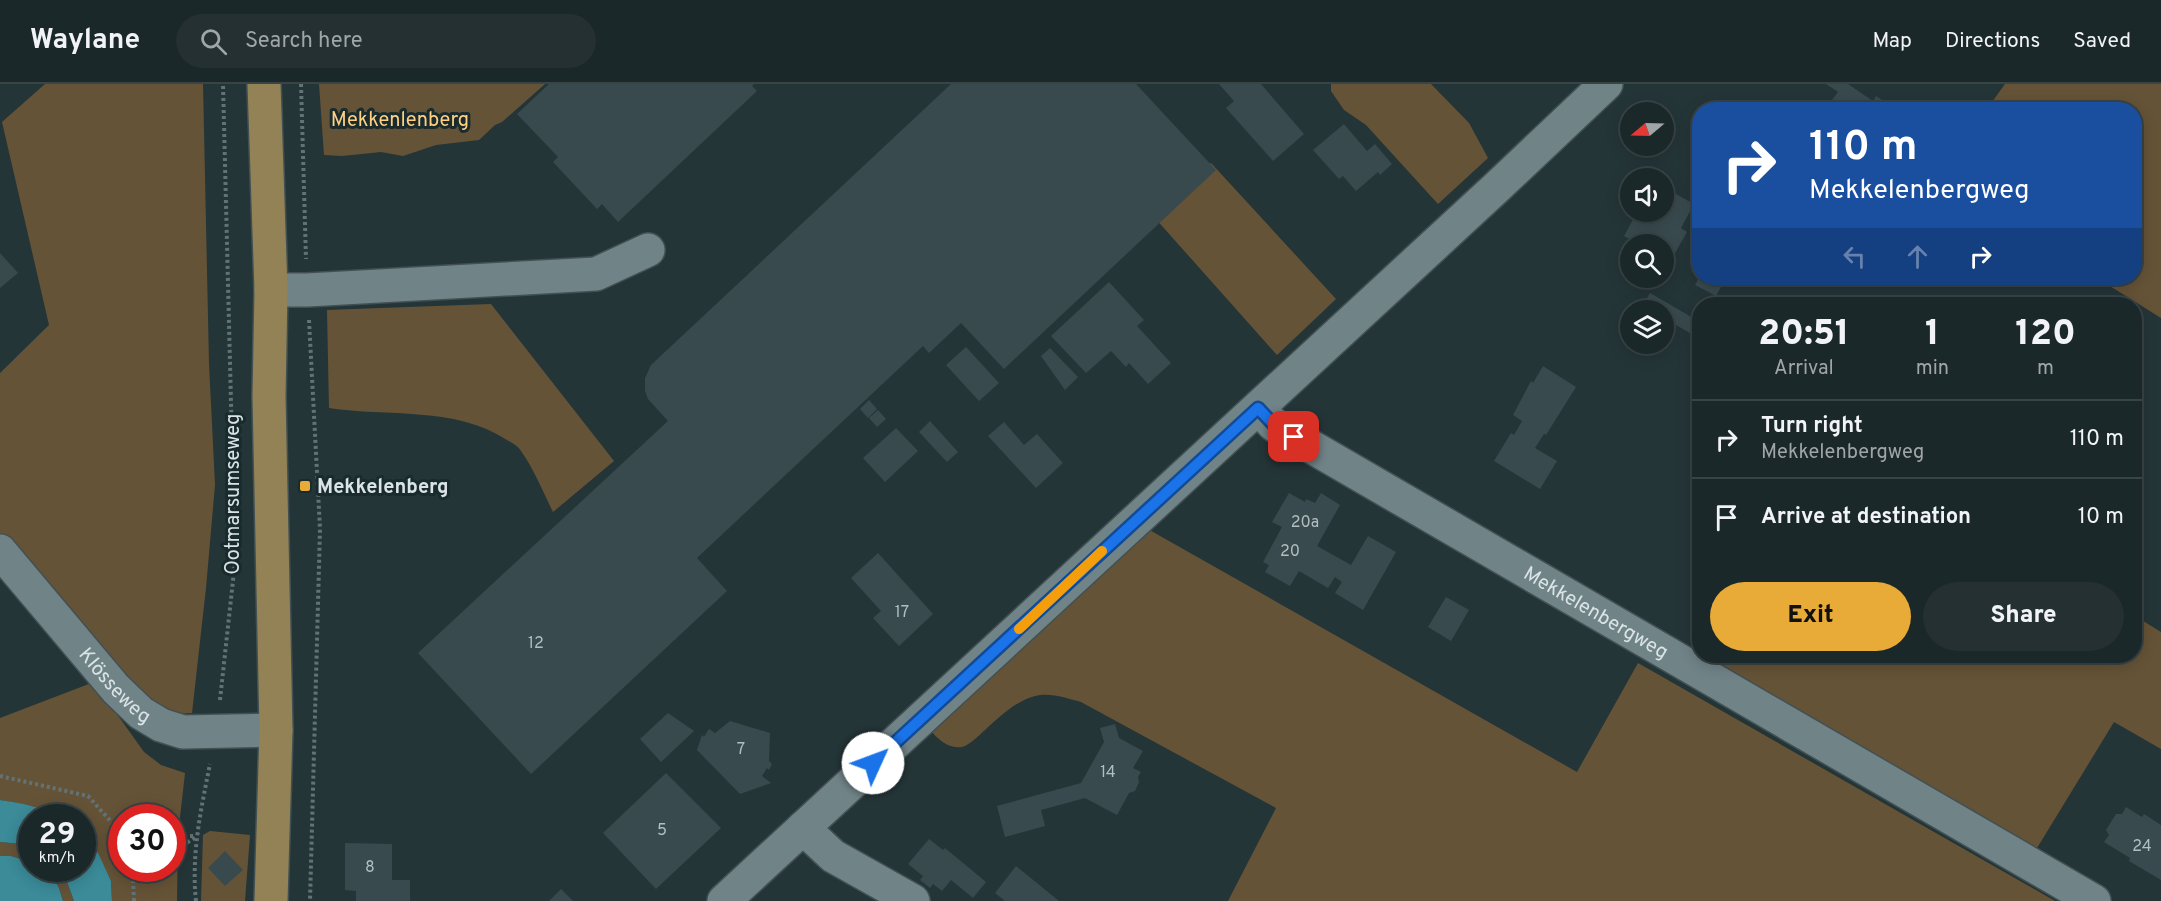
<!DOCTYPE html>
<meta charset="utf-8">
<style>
body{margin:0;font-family:Overpass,sans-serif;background:#243032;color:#f1f3f6;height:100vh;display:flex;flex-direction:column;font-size:22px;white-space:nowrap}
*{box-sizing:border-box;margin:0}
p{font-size:20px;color:#a0a6a8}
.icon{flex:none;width:33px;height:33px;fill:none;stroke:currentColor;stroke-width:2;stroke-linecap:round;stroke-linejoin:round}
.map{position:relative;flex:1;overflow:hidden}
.sheet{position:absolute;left:1692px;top:213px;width:450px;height:366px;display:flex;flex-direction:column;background:#1b282a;border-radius:24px;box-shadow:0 3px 15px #0003,0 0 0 2px #394447}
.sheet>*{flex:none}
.banner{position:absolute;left:1692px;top:18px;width:450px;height:183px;border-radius:24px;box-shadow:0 3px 15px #0003,0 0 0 2px #394447;background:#1a4fa0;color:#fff;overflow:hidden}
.needle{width:39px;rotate:251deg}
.controls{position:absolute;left:1620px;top:18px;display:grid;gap:12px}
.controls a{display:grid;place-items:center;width:54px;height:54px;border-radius:50%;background:#1b282a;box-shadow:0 3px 15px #0003,0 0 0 2px #394447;font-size:30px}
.speed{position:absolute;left:18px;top:720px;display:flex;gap:12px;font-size:30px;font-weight:700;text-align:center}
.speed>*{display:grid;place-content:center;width:78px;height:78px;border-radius:50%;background:#1b282a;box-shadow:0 3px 15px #0003,0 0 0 2px #394447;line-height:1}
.speed small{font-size:15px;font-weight:400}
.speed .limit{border:9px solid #d22;background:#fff;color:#111}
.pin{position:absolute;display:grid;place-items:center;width:51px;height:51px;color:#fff;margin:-26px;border-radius:12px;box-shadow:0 3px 9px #0006}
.me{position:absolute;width:66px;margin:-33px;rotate:47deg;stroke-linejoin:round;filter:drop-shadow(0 0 4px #0008)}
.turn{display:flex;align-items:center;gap:21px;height:126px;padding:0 18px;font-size:27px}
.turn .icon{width:78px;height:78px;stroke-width:2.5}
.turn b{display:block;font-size:42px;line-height:51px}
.lanes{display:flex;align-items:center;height:57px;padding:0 18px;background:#0003;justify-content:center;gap:30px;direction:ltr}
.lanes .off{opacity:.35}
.eta{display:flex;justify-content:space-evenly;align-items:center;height:102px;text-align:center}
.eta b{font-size:36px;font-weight:800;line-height:42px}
.primary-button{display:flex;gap:12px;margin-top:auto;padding:12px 18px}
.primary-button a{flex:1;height:69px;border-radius:36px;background:#e8ab37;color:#111;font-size:24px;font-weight:800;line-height:69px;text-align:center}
.primary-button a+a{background:#243032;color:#f1f3f6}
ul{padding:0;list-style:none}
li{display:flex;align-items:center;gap:18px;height:78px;padding:0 18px;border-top:2px solid #394447}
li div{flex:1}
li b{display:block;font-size:22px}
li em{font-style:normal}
header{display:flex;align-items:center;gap:36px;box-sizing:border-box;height:84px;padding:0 30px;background:#1b282a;border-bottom:2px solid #394447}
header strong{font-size:28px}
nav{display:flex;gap:33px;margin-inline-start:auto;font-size:21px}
.search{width:420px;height:54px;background:#243032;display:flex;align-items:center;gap:15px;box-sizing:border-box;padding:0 21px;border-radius:33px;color:#a0a6a8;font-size:22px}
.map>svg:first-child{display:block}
.green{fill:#655337;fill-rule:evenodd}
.water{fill:#3b8b99}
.building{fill:#394a4e}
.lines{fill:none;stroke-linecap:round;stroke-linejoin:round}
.minor-casing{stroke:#425053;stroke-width:36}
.major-casing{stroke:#425053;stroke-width:36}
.path{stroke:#637274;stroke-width:4;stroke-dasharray:3 3;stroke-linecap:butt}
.minor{stroke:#708387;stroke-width:33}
.major{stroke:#938255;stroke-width:33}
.route-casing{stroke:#114b97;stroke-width:15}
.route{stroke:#1a73e8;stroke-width:10}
.slow{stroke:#f59e0b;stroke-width:10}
.poi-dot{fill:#e8ab37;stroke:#1a2b2e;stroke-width:2}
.labels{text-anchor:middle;stroke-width:6;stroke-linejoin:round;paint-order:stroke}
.number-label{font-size:16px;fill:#b2bec0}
.park-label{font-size:20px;fill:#ffd082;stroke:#1a2b2e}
.poi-label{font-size:20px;font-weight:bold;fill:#dae4e6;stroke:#1a2b2e;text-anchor:start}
.street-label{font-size:20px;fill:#dae4e6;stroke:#1a2b2e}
</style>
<header>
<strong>Waylane</strong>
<div class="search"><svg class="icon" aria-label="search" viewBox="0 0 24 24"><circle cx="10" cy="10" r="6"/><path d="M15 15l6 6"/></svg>Search here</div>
<nav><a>Map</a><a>Directions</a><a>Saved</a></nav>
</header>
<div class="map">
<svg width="2161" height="817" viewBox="0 0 2161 817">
<rect width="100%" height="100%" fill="#243538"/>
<path class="green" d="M45,0H203L209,280L215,401L206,504L192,629L177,630L125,601L0,452V289L49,241L2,38Z
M319,0H545L502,38L495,41L479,56L436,61L403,72L381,68L342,72L324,71Z
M1331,0H1431L1469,39L1488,74L1438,120L1366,41L1344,26L1331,7Z
M2005,0H2161V234L2097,194H2134V26L1987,25Z
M1211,79L1336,215L1277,271L1154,133Z
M491,220L614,377L553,428C543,408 534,385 521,367C518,362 512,359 507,356C456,322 387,333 329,324L327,226Z
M1146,444L1577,688L1638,579L2055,817H1228L1276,724L1081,618C1067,614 1050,608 1035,612C1016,617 999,633 985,646C978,652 970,661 962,663C948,665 938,655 930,646Z
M2135,532L2161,548V665L2114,638L2031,774L1699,584L1706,572H2134Z
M94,598L144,668L161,681L185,689L178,751L177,817H112L111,797L83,746L82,734L60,733L52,728L22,720L0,716V634ZM122,734H172V784H122Z
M210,747L250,751L245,817H201L203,751Z
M0,758L22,760L31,765V778L11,772H0Z
M56,785L64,790L74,817H63L59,804L51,792Z"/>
<path class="water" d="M0,716C21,719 42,723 60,733L32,734L31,765L22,760L0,758Z
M83,746L98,769L111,797L112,817H74L64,790L58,785L82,784Z
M0,772H11L31,778L32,784L56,785L52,792L59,804L63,817H0Z"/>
<path class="building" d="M549,0H754L752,2L757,7L618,138L602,120L597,125L553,78L558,73L517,30Z
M951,0H1136L1216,86L1004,285L961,239L929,269L923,262L697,474L727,507L531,690L418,569L668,337L648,315L645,307V294L651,281Z
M1219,0H1261L1304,50L1273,77L1226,24L1234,17Z
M1826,0H1848L1873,17L1876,12L1890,21L1887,26H1847L1832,16L1838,8Z
M1344,40L1367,67L1375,60L1392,80L1380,91L1378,88L1356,107L1343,92L1339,95L1313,66Z
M1665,104L1694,120L1681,144L1687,148L1670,178L1664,174V160H1634L1635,158L1624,152L1637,128H1664V107Z
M0,169L18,189L0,204Z
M1699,194H1726L1716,212L1695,201Z
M1109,198L1144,236L1137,242L1171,279L1148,300L1129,279L1126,283L1111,267L1086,289L1051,252Z
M1650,209L1700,238V245L1695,252L1664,234V226H1651L1643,221Z
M966,263L999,299L979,317L946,281Z
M1050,264L1078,293L1065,306L1041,272Z
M1543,282L1576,303L1546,351L1544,350L1535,364L1557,377L1540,405L1494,377L1511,349L1514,351L1522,337L1513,331L1531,297L1533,299Z
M869,316L877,325L868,334L860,325Z
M878,326L886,335L877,343L869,334Z
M930,337L958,368L947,378L919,348Z
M1004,338L1024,361L1037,350L1063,379L1036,404L988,352Z
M896,344L918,367L885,398L863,374Z
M1289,409L1305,418L1306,415L1315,419L1321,409L1340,421L1317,462L1351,481L1368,452L1396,468L1363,526L1335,509L1342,498L1335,493L1328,504L1299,487L1290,502L1265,488L1269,481L1263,478L1282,443L1272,438Z
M878,469L933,530L899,562L873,534L881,527L851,494Z
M1446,513L1469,526L1451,557L1428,543Z
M668,629L694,647L661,678L640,655Z
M730,637L770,649L769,677L772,680L769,686L767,684L762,692L771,699L740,710L697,666L702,651L704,653L709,645L715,649Z
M1115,640L1119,654L1143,667L1133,684L1141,688L1138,693L1139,698L1135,707L1129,709L1117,731L1085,714L1041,726L1045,742L1005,753L997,722L1081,699L1104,658L1100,644Z
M666,689L721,744L656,805L603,749Z
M2126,723L2142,733L2144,730L2161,741V796L2129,777L2130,774L2104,758L2109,751L2106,746L2116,730H2122Z
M929,755L943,766L945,764L986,798L973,814L951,796L942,807L933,800L930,804L920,796L923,792L908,780Z
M345,759L392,760V796H410V817H356V807L345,806Z
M225,767L243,786L225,802L208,784Z
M1016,782L1059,817H1005L995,809Z
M561,805L573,817H549Z"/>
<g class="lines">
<defs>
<g id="minor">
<path d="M271,206H307L596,190L648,166"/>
<path id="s1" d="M1258,324L1274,341L2094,817"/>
<path id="s2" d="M0,467L116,605L141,629L161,641L183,648L276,646"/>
<path d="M803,744L833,772L913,817"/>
<path d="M724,817L1497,103L1606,0"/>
</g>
<path id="major" d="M264,0L271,206L269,312L276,646L271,817"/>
</defs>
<use href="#minor" class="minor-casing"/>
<use href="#major" class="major-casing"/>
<path class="path" d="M301,0L306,175
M309,236L320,445L310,817
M220,616L235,478L223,0
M0,692L88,712L122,750
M172,752H196
M172,768L196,753
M134,817L133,794L147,784
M196,817C191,770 201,725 210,680"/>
<use href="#minor" class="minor"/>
<use href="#major" class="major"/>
</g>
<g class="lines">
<defs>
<path id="route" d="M873,679L1258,324L1274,341L1294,353"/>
</defs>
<use href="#route" class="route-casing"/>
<use href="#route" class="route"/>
<path class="slow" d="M1019,545L1102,467"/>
</g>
<rect class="poi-dot" x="299" y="396" width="12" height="12" rx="3"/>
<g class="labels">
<g class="number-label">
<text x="1305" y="443">20a</text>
<text x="1290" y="472">20</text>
<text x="902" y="533">17</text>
<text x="536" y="564">12</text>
<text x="741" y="670">7</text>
<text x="1108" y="693">14</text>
<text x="662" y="751">5</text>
<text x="2142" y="767">24</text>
<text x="370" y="788">8</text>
</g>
<g class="park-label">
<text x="400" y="42">Mekkenlenberg</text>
</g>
<g class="poi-label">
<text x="317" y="409">Mekkelenberg</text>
</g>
<g class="street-label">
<text transform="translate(232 410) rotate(-90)" y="7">Ootmarsumseweg</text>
<text dy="7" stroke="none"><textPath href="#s1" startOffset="396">Mekkelenbergweg</textPath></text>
<text dy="7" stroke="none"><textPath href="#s2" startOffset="177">Klösseweg</textPath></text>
</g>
</g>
</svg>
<div class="controls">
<a><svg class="needle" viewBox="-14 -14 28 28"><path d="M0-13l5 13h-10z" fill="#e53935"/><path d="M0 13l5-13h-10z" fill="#a0a6a8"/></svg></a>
<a><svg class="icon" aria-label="sound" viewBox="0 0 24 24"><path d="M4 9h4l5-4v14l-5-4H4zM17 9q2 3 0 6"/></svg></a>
<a><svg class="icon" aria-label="search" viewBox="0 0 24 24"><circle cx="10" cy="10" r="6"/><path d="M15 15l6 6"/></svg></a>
<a><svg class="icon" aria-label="layers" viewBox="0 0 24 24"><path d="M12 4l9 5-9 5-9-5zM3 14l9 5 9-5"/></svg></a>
</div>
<div class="speed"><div>29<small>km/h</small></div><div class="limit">30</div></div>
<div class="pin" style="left:1294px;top:353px;background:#d93025"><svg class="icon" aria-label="arrive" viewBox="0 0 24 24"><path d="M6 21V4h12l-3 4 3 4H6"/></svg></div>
<svg class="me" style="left:873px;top:679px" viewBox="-20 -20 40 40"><circle r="19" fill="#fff"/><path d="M0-13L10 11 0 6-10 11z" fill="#1a73e8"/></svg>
<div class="banner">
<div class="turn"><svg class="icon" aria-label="right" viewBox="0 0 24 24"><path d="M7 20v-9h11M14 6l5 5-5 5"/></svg><div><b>110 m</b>Mekkelenbergweg</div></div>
<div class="lanes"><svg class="icon off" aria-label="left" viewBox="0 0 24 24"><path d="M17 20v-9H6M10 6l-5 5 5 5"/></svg><svg class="icon off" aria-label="ahead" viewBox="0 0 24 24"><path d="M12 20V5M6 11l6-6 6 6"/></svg><svg class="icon" aria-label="right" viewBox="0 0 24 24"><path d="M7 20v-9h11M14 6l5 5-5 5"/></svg></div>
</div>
<section class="sheet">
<div class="eta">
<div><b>20:51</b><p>Arrival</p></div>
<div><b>1</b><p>min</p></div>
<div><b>120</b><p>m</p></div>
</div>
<ul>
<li><svg class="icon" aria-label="right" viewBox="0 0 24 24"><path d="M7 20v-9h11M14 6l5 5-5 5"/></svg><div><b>Turn right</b><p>Mekkelenbergweg</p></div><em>110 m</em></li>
<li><svg class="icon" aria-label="arrive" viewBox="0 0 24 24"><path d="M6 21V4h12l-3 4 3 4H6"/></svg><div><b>Arrive at destination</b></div><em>10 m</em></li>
</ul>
<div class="primary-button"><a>Exit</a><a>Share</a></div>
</section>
</div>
